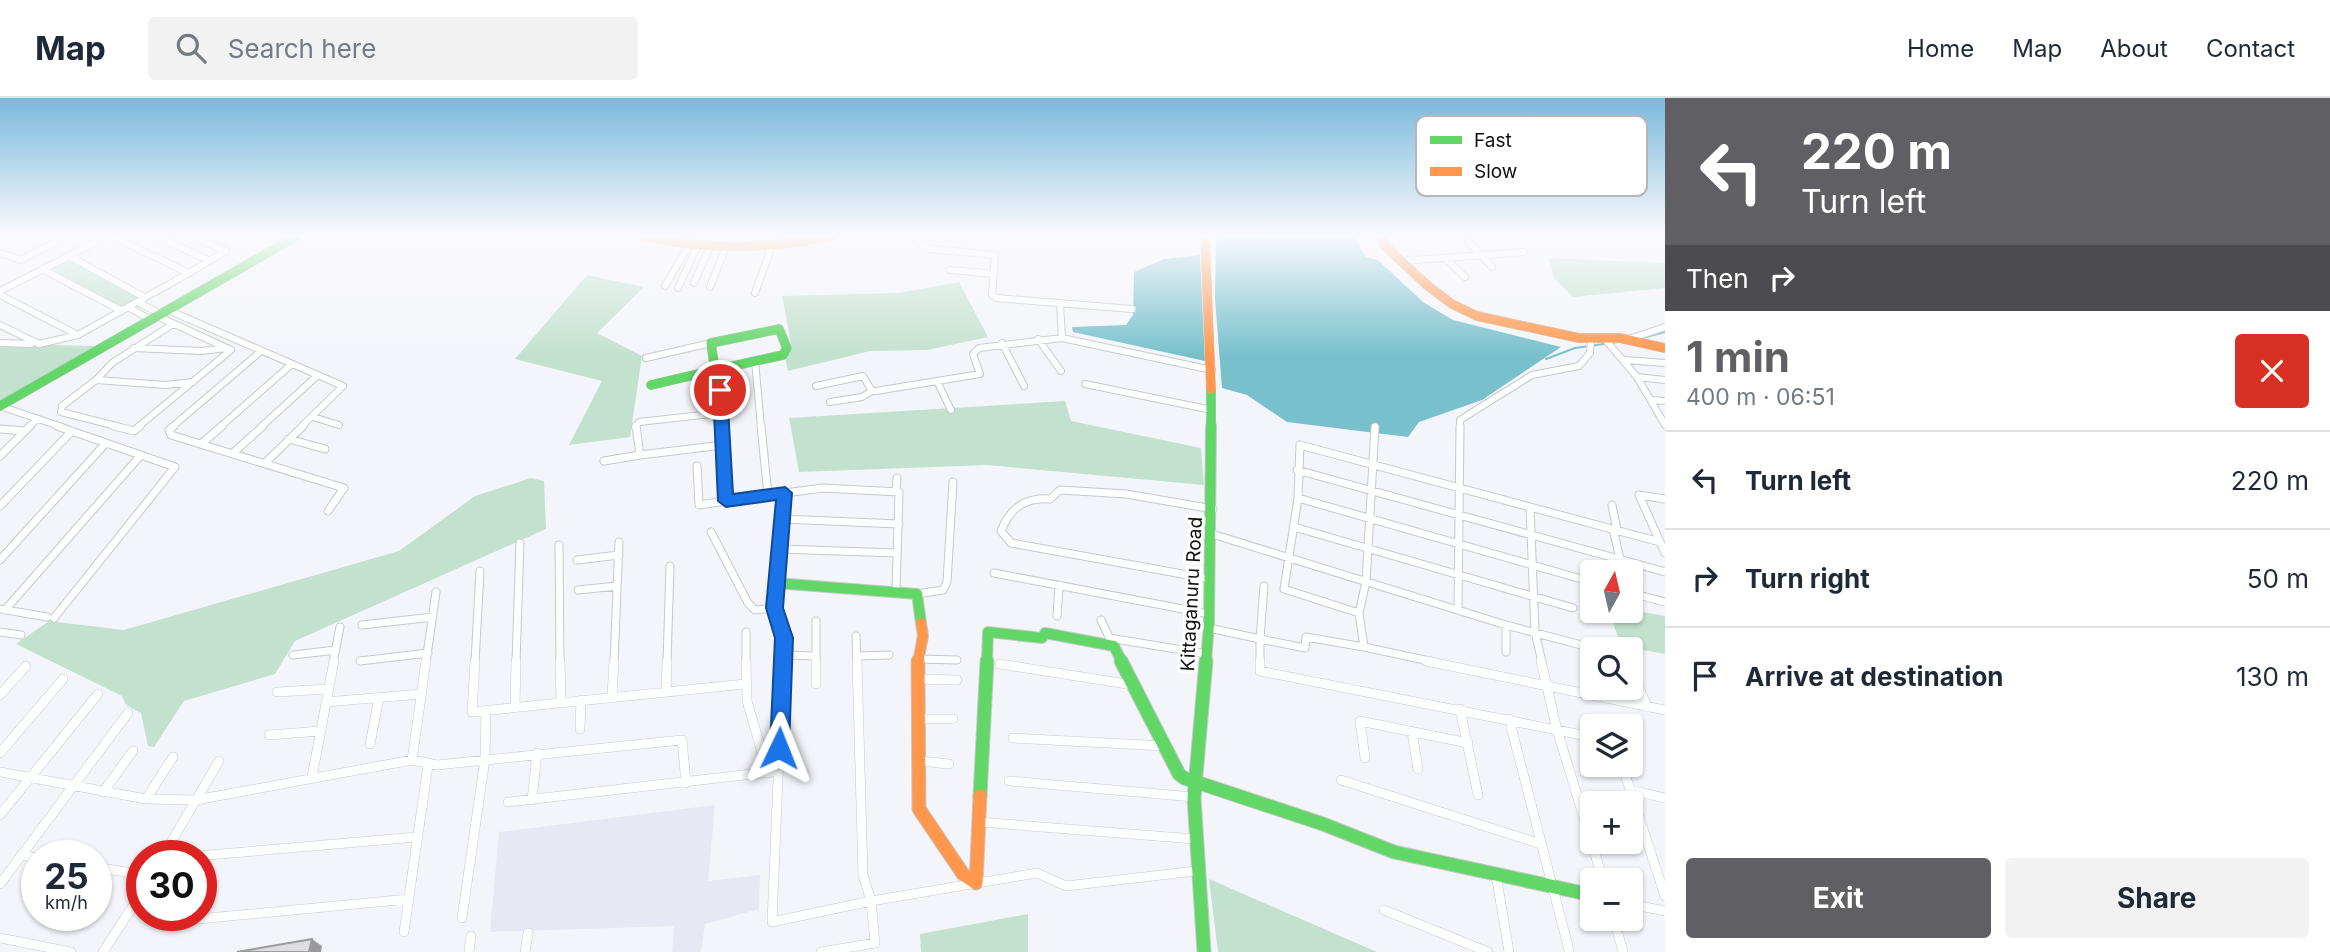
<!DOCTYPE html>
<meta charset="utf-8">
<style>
body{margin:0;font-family:Inter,sans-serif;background:#f2f2f3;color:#1f2937;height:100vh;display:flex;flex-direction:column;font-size:26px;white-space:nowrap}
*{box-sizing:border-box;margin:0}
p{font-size:23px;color:#747a83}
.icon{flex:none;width:38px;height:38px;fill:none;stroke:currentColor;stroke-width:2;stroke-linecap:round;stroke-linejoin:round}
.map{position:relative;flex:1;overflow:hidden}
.side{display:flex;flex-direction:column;background:#fff;width:665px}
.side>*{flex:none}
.guide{background:#606064;color:#fff;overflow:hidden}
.needle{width:46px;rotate:8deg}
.buttons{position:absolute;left:1580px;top:462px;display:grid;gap:14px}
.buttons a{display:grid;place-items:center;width:63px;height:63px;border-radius:7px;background:#fff;box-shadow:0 2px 5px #0004;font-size:35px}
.speed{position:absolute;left:21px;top:742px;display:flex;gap:14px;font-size:35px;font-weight:700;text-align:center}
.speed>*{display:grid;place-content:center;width:91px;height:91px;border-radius:50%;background:#fff;box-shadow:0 2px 5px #0004;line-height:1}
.speed small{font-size:18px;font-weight:400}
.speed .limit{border:10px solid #d22;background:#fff;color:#111}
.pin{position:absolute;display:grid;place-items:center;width:60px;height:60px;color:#fff;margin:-30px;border:4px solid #fff;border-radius:50%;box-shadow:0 2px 7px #0007}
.me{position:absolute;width:77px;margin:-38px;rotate:2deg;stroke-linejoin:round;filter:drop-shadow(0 0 5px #0008)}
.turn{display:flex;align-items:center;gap:24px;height:147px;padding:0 21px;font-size:32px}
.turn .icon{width:91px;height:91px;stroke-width:2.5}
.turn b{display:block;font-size:49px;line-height:60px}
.then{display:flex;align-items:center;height:66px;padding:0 21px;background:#0003;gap:14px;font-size:26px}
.round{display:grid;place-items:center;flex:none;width:74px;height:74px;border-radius:7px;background:#f2f2f3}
.headline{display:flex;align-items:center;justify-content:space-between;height:119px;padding:0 21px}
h1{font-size:42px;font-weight:700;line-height:52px;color:#606064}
.cta{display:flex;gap:14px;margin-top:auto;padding:14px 21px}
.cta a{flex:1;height:80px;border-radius:7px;background:#606064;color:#fff;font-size:28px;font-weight:700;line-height:80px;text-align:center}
.cta a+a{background:#f2f2f3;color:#1f2937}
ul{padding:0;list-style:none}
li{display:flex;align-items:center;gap:21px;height:98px;padding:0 21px;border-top:2px solid #e0e1e3}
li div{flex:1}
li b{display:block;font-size:26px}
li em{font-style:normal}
header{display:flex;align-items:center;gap:42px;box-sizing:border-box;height:98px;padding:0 35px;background:#fff;border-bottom:2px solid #e0e1e3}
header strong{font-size:33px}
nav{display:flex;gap:38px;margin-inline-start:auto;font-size:24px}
.search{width:490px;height:63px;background:#f2f2f3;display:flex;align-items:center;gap:18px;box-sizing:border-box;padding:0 24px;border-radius:7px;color:#747a83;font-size:26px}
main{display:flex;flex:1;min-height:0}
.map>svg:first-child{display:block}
.built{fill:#e7e8f3}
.green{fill:#c3e1cf}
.water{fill:#77c0cc}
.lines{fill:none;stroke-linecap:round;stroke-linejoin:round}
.stream{stroke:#77c0cc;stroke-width:2}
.street-far2-casing{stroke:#c7c8cc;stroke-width:8}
.street-far1-casing{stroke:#c7c8cc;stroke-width:9}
.street-casing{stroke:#c7c8cc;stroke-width:10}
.fast-far2-casing{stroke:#c7c8cc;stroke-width:10}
.fast-far1-casing{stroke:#c7c8cc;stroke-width:12}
.fast-casing{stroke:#c7c8cc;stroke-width:15}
.slow-far2-casing{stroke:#c7c8cc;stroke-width:10}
.slow-far1-casing{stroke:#c7c8cc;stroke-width:12}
.slow-casing{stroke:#c7c8cc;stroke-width:15}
.street-far2{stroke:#fdfefe;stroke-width:6}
.street-far1{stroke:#fdfefe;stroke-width:7}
.street{stroke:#fdfefe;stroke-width:9}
.fast-far2{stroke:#63d668;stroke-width:9}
.fast-far1{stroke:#63d668;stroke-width:10}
.fast{stroke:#63d668;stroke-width:13}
.slow-far2{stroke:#ff974d;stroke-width:9}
.slow-far1{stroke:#ff974d;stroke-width:10}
.slow{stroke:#ff974d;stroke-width:13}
.shaded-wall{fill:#9b9b9e}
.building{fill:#dedee2;stroke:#9b9b9e;stroke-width:2}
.route{fill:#1a73e8;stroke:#114b97;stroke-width:2}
.labels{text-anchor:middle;stroke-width:7;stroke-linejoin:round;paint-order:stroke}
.street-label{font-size:19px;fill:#101013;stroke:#fff}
.key{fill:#fff;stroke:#b7b7b8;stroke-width:2}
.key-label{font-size:19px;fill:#101013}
</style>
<header>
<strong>Map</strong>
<div class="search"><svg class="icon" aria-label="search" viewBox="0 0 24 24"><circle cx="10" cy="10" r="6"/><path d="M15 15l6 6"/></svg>Search here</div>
<nav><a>Home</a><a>Map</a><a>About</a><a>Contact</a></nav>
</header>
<main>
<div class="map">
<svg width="1665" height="854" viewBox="0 0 1665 854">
<rect width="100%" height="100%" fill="#f4f5fa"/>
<path class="built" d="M715,707L708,783L760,777L759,811L705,826L701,854H672L674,828L490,834L499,734Z"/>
<path class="green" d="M66,160L141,198L121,209L47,170Z
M1549,160L1665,165V190L1573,199L1554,180Z
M587,177L644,189L597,235L642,258L630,339L569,347L602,283L515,261Z
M959,184L988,239L927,252L870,253L788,273L785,259L792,251L782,198L899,195Z
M0,246L96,248L0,303Z
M1065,303L1071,323L1201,350L1204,387L987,367L799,374L789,320Z
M531,380L544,383L546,431L295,543L275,576L184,603L154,649L148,648L141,615L126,607L122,598L16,546L49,523L124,532L399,453L475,398Z
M1631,512L1665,518V556L1621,548L1609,513Z
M1209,781L1377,854H1218Z
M1028,816V854H921L920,836Z"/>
<path class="water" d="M1230,138H1353L1366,159L1378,162L1423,204L1453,222L1561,249L1482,302L1419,324L1408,339L1287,324L1247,297L1222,290L1215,201L1216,143Z
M1200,157L1205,263L1073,234L1072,229L1126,227L1133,217L1134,174L1164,161Z"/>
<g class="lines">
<path class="stream" d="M1642,240L1665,234
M1546,261L1575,250L1618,244"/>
<defs>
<path id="street-far2" d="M156,138L210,163
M193,138L226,153
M917,138L922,147L930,151L995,157L992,197L996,200L1132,211
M966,138L967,141
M1469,144L1492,169
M0,155L21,162L66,138
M69,158L106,138
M1445,160L1465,179
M1402,163L1524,154
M42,171L122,213
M950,172L994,176
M189,175L226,153
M694,185L709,150
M665,188L688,149
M710,189L725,151
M678,190L697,149
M0,193L69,158L144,199
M755,195L772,148
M0,197L78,237L189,175L111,138
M137,204L161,216
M1060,206L1062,240L1212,272
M128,209L151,222
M168,212L343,288L301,329
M0,227L39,246L78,237
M1604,240L1637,279L1665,327
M1038,241L1061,273
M1626,242L1665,229
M0,245L31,246
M1002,245L1024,288
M134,250L201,253L227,250
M646,260L711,245
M1625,262L1665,265
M755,263L761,329
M1637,279L1665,282
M96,282L166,287L193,284
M937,283L951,312
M1085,286L1212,312
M816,288L863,278L872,293H876L980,276L973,256L979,250L1062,240
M1652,302L1665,303
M830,304L862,299L872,293
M0,308L62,329
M313,319L339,327
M29,329L37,321
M120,329L61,314L62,308L96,282L112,265L173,226
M138,329L231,252L157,218
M172,329L260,254
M220,329L292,266
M261,329L318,277
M635,329L639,324L720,315
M1460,329V322L1532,277L1579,268L1590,255L1591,240"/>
<path id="street-far1" d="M114,328L134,333L140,328
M174,328L169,332L171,337L344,390L328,413
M636,328L640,357L723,347
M761,328L768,397
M0,331L25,333
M289,341L325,351
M201,346L222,328
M1300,347L1660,444
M1300,347L1298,400L1284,491L1359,515
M233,355L263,328
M0,358L30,328
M604,363L640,357
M265,365L303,328
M697,368L699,407L726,403
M1297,372L1665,474
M896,393L897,380
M785,395L823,390L899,394L896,493
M1298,400L1592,484
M1665,401L1639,397L1665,455
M1612,407L1617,432
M0,408L72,333
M1530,409L1535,534L1542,564
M783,421L899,426
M1294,429L1573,510
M1613,431L1620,461
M711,434L748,505L755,512L775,510
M1212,436L1506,527L1585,548
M559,447L560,564
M780,451L897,455
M0,462L106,345
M577,462L619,457
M994,475L1209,516
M1210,481L1011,445L1001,433C1010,410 1025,399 1050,401L1060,392L1126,396L1213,411
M775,485C775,513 784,537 783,564
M1264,488L1260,541L1305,550L1306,539L1364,549L1359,515L1366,484L1375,329
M578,492L617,488
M1631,495L1665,504
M917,496L943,492L947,484L953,384
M0,511L47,519
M5,512L141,357
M1458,512L1460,328
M1057,518L1059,487
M54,520L175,369L57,328
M1101,522L1110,541
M816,523V564
M362,527L433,519
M1506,527V554
M1209,530L1260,541V564
M0,534L21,537
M746,534V564
M856,538L857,564
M1109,540L1207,556
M1364,549L1434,564
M293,557L336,552
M783,557L816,558
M857,558L889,557
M918,561L957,562
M360,563L428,555
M333,564L340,529
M426,564L436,494
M475,564L480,473
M516,564L520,445
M614,564L619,444
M667,564L670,468"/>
<path id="street" d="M475,563L472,614L745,586
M560,563L561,604
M746,563L747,603L768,675
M783,563L772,824L871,803L863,777L857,563
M816,563V586
M1260,563V573L1592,639
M1426,563L1665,612
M1541,563L1557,632L1603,782
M1585,565L1592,586
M1000,566L1133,587
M1633,575L1647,609
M918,581L957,582
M277,594L328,591
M666,594L667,563
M0,597L26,568
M612,599L614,563
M326,604L421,596
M515,609L516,563
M1460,611L1478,697
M919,621H953
M1509,621L1569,852
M580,631L581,602
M1412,634L1418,671
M269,637L321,633
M1013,640L1165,648
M370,646L379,600
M0,655L63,581
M1365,660L1360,623L1468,645
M412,662L426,563
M920,663L949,666
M1622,667L1665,798
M0,674L146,701L196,702L412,662L437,667L682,642L686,685
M312,679L334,563
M1341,682L1541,746
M1009,683L1194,699
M1630,692L1665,700
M103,694L133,653
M146,701L173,659
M532,702L537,655
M508,704L778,673
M0,717L98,596
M979,724L1195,741
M21,757L37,760
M163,758L219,663
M197,758L417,739
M96,769L142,777
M1496,777L1509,854
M0,786L128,615
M1631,806L1665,813
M1384,812L1488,854
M462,820L485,661L486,612
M1614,821L1623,854
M177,823L409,801
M404,834L428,667
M0,840L71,854
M103,854L142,794
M469,854L471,838
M525,854L528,835
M821,854L875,845L871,803L1037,775L1066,788L1196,773"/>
<path id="fast-far2" d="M779,231L787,250L783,257L715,272L711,245Z
M715,272L722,329
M651,287L715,272
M0,308L297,138
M1211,329V291"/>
<path id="fast-far1" d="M722,328L726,403L785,395L775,485L917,496L921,525
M987,564L988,534L1042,540L1045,535L1114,548L1122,564
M1206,564L1209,526L1211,328"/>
<path id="fast" d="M1121,563L1179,676L1184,680L1323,726L1394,754L1592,797
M980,698L987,563
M1204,854L1194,700L1206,563"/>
<path id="slow-far2" d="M643,138C707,153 768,151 832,138
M1205,138L1211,291
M1381,138L1385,148L1428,188L1452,206L1477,218L1579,240H1620L1665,250"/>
<path id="slow-far1" d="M918,564L923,538L921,525"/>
<path id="slow" d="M918,563L919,711L963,776L976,785L980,698"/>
</defs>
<use href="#street-far2" class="street-far2-casing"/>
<use href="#street-far1" class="street-far1-casing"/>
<use href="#street" class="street-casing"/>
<use href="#fast-far2" class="fast-far2-casing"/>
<use href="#fast-far1" class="fast-far1-casing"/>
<use href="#fast" class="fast-casing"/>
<use href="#slow-far2" class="slow-far2-casing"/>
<use href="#slow-far1" class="slow-far1-casing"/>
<use href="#slow" class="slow-casing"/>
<use href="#street-far2" class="street-far2"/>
<use href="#street-far1" class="street-far1"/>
<use href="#street" class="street"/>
<use href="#fast-far2" class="fast-far2"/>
<use href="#fast-far1" class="fast-far1"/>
<use href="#fast" class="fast"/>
<use href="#slow-far2" class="slow-far2"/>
<use href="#slow-far1" class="slow-far1"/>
<use href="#slow" class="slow"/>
</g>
<path class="shaded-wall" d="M312,841L322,848L321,854H309Z"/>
<path class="building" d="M312,841L309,854H237Z"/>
<linearGradient id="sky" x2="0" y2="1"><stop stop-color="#7bb9dd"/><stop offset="0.53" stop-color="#fafafd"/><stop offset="1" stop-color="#fafafd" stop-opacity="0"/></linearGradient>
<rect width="1665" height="258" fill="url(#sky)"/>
<path class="route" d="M720,288L727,292L733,396L785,389L792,395L783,510L793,540L789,650L786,656L779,659L773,656L770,650L775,540L766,510L776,402L726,409L718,403L713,292Z"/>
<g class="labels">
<g class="street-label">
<text transform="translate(1191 496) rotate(-87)" y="7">Kittaganuru Road</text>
</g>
</g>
<rect x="1416" y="18" width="231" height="80" rx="10" class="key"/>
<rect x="1430" y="38" width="32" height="8" fill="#63d668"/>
<rect x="1430" y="69" width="32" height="9" fill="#ff974d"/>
<g class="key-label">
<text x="1474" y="49">Fast</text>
<text x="1474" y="80">Slow</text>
</g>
</svg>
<div class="buttons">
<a><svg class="needle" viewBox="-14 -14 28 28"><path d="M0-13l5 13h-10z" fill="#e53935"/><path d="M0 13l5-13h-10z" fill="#747a83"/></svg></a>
<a><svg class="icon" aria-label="search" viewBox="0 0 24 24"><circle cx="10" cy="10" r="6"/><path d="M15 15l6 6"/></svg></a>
<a><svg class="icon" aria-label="layers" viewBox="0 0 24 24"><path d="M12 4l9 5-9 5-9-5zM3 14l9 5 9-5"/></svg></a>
<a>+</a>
<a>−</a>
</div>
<div class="speed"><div>25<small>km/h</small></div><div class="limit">30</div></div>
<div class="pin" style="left:720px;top:292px;background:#d93025"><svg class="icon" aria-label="arrive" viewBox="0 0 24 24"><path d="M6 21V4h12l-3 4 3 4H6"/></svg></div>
<svg class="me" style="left:779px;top:650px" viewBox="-20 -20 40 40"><path d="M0-17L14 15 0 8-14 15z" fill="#1a73e8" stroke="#fff" stroke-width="4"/></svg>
</div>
<section class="side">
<div class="guide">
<div class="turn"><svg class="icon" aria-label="left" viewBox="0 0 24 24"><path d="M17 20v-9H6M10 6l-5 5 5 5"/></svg><div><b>220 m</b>Turn left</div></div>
<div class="then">Then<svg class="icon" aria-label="right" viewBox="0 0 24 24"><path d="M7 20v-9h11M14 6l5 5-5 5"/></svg></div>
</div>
<div class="headline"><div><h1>1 min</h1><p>400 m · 06:51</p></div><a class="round" style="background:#d93025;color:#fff"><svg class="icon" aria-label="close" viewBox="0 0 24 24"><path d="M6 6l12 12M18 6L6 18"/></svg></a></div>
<ul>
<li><svg class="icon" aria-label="left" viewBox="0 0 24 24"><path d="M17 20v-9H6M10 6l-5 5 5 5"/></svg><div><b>Turn left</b></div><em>220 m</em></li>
<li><svg class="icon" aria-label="right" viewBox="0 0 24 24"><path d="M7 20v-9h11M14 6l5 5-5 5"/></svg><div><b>Turn right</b></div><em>50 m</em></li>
<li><svg class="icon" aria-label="arrive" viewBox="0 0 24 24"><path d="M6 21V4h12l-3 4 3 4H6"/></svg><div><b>Arrive at destination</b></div><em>130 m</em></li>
</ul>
<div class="cta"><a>Exit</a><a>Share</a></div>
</section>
</main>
